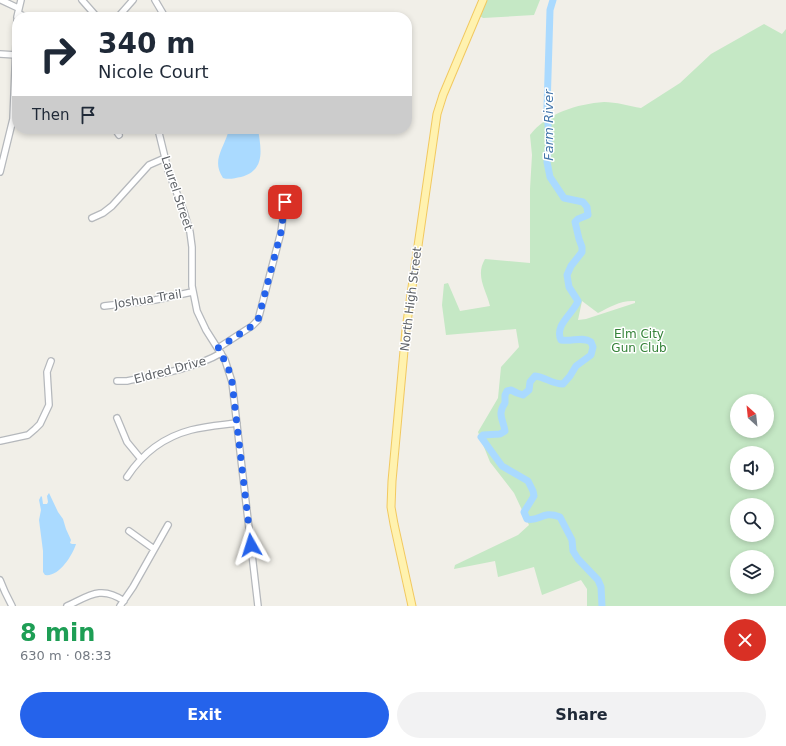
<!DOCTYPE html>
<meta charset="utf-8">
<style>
body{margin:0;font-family:"DejaVu Sans",sans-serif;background:#f2f2f3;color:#1f2937;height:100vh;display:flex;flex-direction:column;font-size:15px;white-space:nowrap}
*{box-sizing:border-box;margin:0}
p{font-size:13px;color:#747a83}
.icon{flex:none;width:22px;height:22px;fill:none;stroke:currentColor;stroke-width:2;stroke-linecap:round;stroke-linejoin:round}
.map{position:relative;height:606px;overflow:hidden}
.details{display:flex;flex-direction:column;background:#fff;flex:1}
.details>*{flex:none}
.hud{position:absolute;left:12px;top:12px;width:400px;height:122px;border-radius:16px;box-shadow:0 2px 6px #0003;background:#fff;color:#1f2937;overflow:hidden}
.needle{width:26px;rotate:333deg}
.tools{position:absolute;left:730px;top:394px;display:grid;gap:8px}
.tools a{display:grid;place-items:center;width:44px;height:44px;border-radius:50%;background:#fff;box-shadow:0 2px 6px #0003;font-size:20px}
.pin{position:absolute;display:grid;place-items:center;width:34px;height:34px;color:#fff;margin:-17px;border-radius:8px;box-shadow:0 2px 6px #0006}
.me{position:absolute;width:44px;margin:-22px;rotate:354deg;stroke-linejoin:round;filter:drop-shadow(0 0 3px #0008)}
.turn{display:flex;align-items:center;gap:14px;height:84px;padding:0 20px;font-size:18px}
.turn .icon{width:52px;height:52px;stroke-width:2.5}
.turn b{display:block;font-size:28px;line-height:34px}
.then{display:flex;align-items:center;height:38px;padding:0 20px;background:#0003;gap:8px;font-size:15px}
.round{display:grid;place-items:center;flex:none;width:42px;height:42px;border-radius:21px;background:#f2f2f3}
.summary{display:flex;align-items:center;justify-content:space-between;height:68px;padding:0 20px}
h1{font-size:24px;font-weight:700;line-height:30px;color:#1e9e55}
.button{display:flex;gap:8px;margin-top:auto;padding:8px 20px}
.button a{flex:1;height:46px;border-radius:24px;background:#2563eb;color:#fff;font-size:16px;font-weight:700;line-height:46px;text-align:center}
.button a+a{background:#f2f2f3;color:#1f2937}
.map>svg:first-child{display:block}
.green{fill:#c5e8c5;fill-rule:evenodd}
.water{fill:#aadaff}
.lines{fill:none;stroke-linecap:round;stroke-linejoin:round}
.river{stroke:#aadaff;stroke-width:7}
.minor-casing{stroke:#b5b8bc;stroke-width:8}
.major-casing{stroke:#f2c960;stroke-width:9}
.minor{stroke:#fff;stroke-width:5.5}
.major{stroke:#fff2af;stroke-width:7}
.route{stroke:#2563eb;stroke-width:7;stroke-dasharray:0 12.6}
.labels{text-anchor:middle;stroke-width:3;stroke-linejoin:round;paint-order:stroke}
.street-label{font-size:12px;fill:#5f6368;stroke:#fff}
.park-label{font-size:12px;fill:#348238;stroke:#fff}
.water-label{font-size:13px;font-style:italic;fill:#4174aa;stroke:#fff}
</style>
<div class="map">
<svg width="786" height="606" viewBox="0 0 786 606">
<rect width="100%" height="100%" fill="#f1efe8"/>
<path class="green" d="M487,0H540L534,15L483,18L480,16Z
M764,24L782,34L786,29V606H587V589L581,580L542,595L534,567L498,577L495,561L454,569L455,565L518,535L529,525L514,493L490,462L478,432L498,398L501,367L519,347L516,329L446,335L442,305L444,284L448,283L460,311L490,306C486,289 475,276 485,259L530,263V189L532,155L530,135C547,113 577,104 604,102C616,102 629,106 641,108L680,83L711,54ZM582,301L598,313C610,307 621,300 635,301V303L586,319L578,320ZM737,401H767V431H737ZM737,453H767V483H737ZM737,505H767V535H737ZM737,557H767V587H737Z"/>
<path class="water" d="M228,129H258C261,149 266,170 241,177C235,178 229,180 223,178C212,161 222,151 228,133Z
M49,493L58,512L63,519L66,529L71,540L70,543L72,544H76C72,556 59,577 45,575L43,572V551L39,520L41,510L39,500L41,496L42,497L43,504H47L48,502L47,496Z"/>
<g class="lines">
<path class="river" d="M553,0L550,10L547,108L549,141L547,162L550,177L564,198L583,202L587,207L588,215L578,219L575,222L579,239L582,247V252L571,266L567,275L569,287L578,301C573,314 554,325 561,340C572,342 582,336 591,342L593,347L591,355L576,366L570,376L563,384C552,384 545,377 535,376L530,382L529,390L523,395L517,393L511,390L507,391L505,395V403C497,414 503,419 505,431L500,434L483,435L481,437L502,466L528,481L533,491L534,496L524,512L527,519C540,522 542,510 560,517L572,540L573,551L578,559L598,580L601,587L602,606"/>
<defs>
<path id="minor" d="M1,0L18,8
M82,0L97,17
M155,0L165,17
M18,13L25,17
M17,17L21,0
M118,17L133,0
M0,54L16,55
M115,129L119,135
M158,129L168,170L184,212L190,232L192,247V286L197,311L206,330L225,360L232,382L258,606
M0,172L13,119L17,20
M92,218L103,213L112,206L149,165L165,158
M104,306L155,300L192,292
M218,348L252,326L258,320L281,232L285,202
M117,381H127C156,375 196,368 221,353
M117,418L127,442L141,459
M0,441L28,435L35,429L40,424L49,405L47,372L51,361
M127,477C142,454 164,437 191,430C206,426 222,425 237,423
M129,531L154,549
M0,580L5,592L12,606
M67,606C89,596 101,585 124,601
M120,606L133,587L168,525"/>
<path id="major" d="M412,606L394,524L391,507L392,481L406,329L437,114L443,95L483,0"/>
</defs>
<use href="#minor" class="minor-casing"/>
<use href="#major" class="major-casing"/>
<use href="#minor" class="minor"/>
<use href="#major" class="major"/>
</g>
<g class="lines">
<path class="route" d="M251,545L232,382L228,367L218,348L252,326L258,320L281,232L285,202"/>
</g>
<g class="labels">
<g class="street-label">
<text transform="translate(177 193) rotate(72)" y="4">Laurel Street</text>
<text transform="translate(148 299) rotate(-9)" y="4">Joshua Trail</text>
<text transform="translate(411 299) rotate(-83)" y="4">North High Street</text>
<text transform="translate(170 370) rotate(-15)" y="4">Eldred Drive</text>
</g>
<g class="park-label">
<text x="639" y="338">Elm City<tspan x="639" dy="14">Gun Club</tspan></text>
</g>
<g class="water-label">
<text transform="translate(548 125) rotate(-90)" y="5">Farm River</text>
</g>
</g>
</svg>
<div class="tools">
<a><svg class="needle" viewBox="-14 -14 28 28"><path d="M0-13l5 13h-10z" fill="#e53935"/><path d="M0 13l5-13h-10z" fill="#747a83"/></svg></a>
<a><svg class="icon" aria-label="sound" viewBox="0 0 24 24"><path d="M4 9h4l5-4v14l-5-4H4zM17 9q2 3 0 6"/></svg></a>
<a><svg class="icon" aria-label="search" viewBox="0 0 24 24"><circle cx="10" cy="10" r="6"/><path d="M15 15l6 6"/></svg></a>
<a><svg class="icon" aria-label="layers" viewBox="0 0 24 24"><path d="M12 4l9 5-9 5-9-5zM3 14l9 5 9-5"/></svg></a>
</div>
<div class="pin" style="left:285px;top:202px;background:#d93025"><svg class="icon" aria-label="arrive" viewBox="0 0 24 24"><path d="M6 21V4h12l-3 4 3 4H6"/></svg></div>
<svg class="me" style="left:251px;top:545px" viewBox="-20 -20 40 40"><path d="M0-17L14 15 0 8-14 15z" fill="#2563eb" stroke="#fff" stroke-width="4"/></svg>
<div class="hud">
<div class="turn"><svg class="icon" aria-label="right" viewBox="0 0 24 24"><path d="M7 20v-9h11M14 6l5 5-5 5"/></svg><div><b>340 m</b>Nicole Court</div></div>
<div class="then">Then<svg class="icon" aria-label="arrive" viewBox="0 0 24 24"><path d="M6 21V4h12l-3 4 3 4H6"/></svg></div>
</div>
</div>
<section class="details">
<div class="summary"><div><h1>8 min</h1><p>630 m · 08:33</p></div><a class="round" style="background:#d93025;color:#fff"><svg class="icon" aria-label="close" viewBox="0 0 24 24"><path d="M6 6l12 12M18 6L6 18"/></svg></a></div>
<div class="button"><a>Exit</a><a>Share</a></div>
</section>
